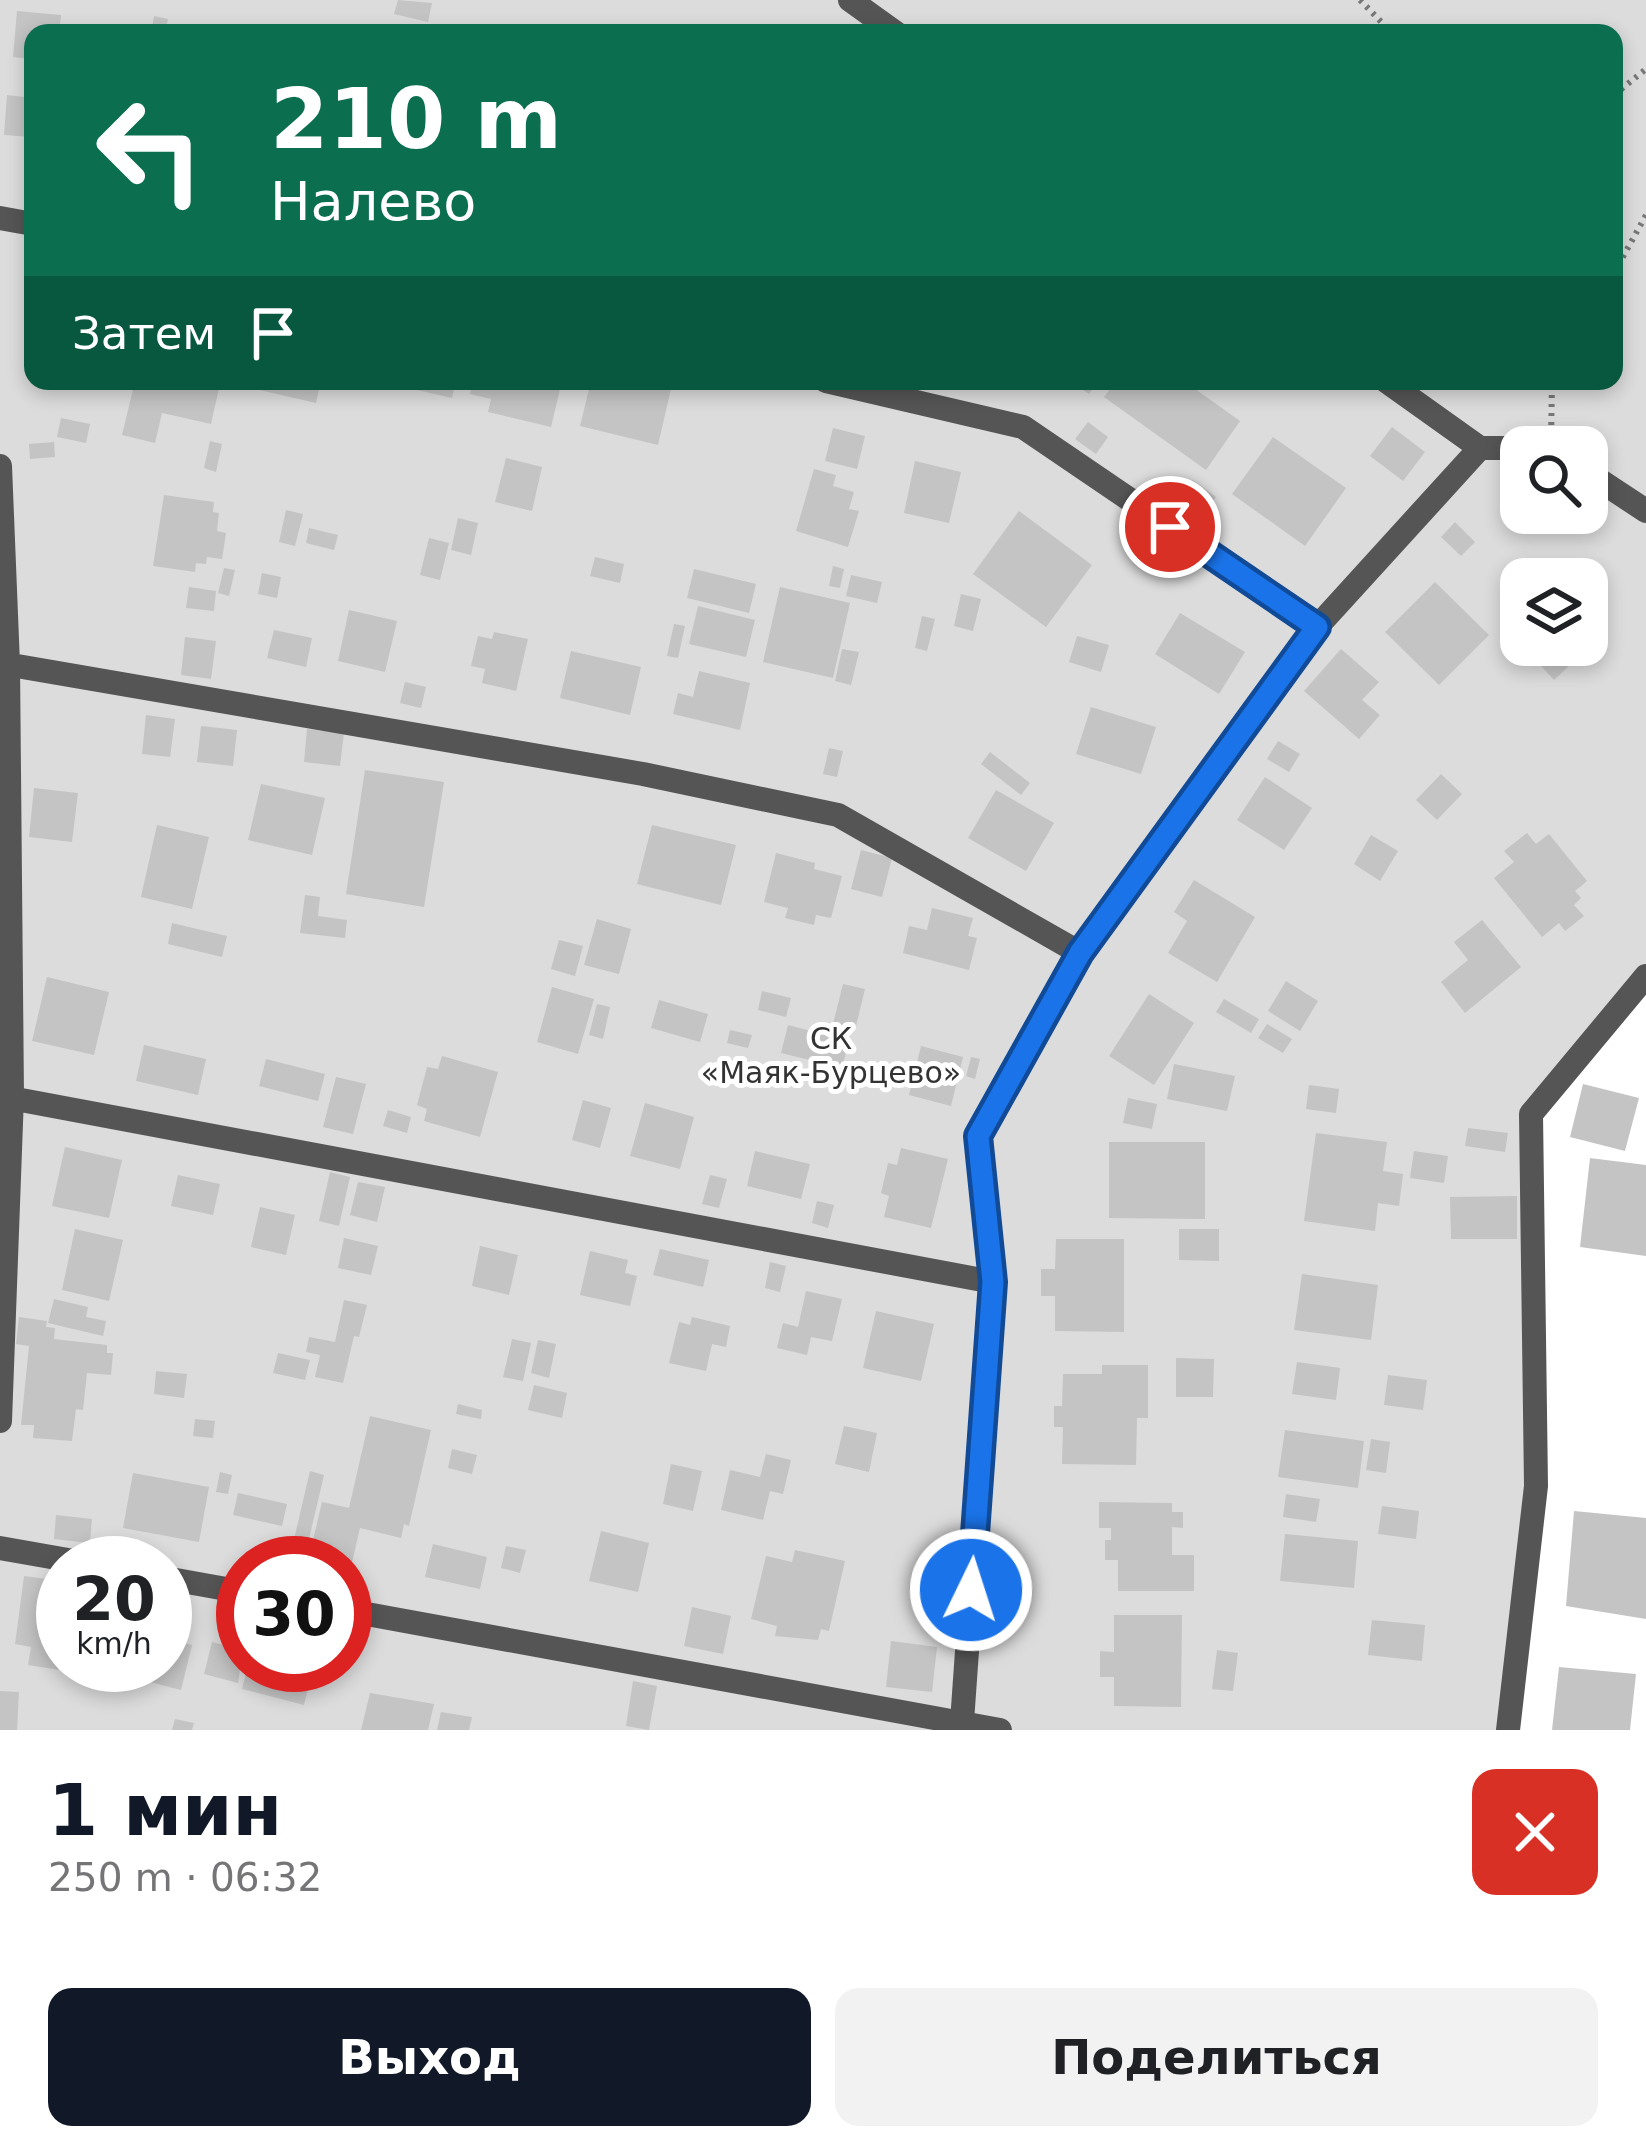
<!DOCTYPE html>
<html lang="ru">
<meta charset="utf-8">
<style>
body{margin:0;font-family:"DejaVu Sans",sans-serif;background:#f2f2f2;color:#202124;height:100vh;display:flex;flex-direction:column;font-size:45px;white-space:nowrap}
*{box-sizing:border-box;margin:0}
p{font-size:39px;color:#757577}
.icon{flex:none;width:66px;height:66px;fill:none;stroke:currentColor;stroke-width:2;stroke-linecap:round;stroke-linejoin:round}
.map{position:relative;height:1730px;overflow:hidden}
.sheet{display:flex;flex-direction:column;background:#fff;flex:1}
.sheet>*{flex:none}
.top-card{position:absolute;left:24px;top:24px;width:1599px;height:366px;border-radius:24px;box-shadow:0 6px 18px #0003;background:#0b6e4f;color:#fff;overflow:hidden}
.tools{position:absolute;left:1500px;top:426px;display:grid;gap:24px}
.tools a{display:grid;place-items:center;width:108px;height:108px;border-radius:24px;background:#fff;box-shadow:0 6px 18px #0003;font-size:60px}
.speed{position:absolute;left:36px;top:1536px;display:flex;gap:24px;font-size:60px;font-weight:700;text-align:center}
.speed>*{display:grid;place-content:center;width:156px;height:156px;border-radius:50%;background:#fff;box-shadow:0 6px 18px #0003;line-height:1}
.speed small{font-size:30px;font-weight:400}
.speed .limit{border:18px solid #d22;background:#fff;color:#111}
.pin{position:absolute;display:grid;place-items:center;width:102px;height:102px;color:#fff;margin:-51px;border:6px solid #fff;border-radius:50%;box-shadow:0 3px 12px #0007}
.me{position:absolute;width:132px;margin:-66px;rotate:4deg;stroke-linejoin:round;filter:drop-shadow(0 0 9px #0008)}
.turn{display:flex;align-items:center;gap:42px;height:252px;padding:0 48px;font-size:54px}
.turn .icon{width:156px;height:156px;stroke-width:2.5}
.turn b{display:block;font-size:84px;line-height:102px}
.then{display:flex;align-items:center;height:114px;padding:0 48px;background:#0003;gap:24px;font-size:45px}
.round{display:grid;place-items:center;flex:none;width:126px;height:126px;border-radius:24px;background:#f2f2f2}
.headline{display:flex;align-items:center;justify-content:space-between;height:204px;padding:0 48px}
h1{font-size:72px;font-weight:800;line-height:90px;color:#111827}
.primary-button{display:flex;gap:24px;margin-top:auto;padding:24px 48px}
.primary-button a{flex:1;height:138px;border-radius:24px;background:#111827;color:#fff;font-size:48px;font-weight:800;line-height:138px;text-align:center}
.primary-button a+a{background:#f2f2f2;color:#202124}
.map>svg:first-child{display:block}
.green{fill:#dcdcdc;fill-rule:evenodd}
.building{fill:#c4c4c4}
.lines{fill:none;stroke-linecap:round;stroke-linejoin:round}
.path{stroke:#777;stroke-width:6;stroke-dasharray:3 6;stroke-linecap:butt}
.street{stroke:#555;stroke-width:24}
.route-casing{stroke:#114b97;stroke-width:30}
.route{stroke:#1a73e8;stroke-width:21}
.labels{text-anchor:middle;stroke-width:10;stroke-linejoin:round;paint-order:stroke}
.park-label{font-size:30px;fill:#333;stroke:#fff}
</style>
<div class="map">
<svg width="1646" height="1730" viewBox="0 0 1646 1730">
<rect width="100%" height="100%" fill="#fff"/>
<path class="green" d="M0,0H1646V976L1531,1115L1536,1486L1508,1730H0ZM33,33H1614V381H33ZM1521,447H1587V513H1521ZM1521,579H1587V645H1521ZM63,1563H165V1665H63ZM243,1563H345V1665H243Z"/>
<path class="building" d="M398,0L432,3L428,22L394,14Z
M17,11L61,15L59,33H33V59L13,57Z
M154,16L168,19L165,33H151Z
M7,95L33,98V137L4,135Z
M135,381L220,384L211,424L162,413L155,443L122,435Z
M244,381H321L316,403L242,386Z
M396,381H456L452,398L395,385Z
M473,381H562L551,427L488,412L491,399L470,394Z
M591,381H637L671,389L658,445L580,426Z
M1070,381H1098L1089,394Z
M1116,381H1184L1240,421L1206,470L1104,397Z
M61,418L90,424L86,443L57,437Z
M1088,422L1108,437L1096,454L1075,439Z
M1392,427L1425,452L1403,481L1370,456Z
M833,428L865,436L857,469L825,461Z
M1273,437L1346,488L1305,546L1232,494Z
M210,441L222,444L216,472L204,468Z
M54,442L55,457L30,459L29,444Z
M506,458L542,467L532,511L495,502Z
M915,461L961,472L949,523L904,513Z
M814,469L836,475L833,486L854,492L849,509L859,511L848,547L796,531Z
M1193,480L1216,497L1199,520L1176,503Z
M164,495L214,502L213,512L219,513L217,531L226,533L222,559L207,557L206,564L196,563L195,572L153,566Z
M286,510L303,514L295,546L279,542Z
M1019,511L1092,565L1046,627L973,574Z
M458,518L478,523L471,555L451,550Z
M1455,522L1475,542L1461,556L1441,537Z
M309,528L338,535L334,550L306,543Z
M429,538L449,543L440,580L420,575Z
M595,557L624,564L620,583L590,576Z
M833,566L844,569L840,588L829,586Z
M224,568L235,570L229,596L218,593Z
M694,569L756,584L749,613L687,598Z
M262,573L281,577L277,598L258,594Z
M851,575L882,582L877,603L846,596Z
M1435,582L1489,635L1439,685L1385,632Z
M189,587L216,591L214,611L186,608Z
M780,587L850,603L833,678L763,662Z
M961,594L981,599L973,631L954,626Z
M698,606L755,620L746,657L689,644Z
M349,610L397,621L385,672L338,661Z
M1180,613L1245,652L1219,694L1155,654Z
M922,616L935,619L927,651L915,648Z
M674,624L685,626L678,658L667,656Z
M274,630L312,638L306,667L267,658Z
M494,632L528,639L516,691L482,683L485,669L471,666L478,636L492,639Z
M1077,636L1109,645L1101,672L1069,662Z
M185,637L216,641L211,679L181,675Z
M1522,645H1556L1572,663L1554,680Z
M842,649L859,652L851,685L835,681Z
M1341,649L1379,682L1362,700L1380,715L1359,739L1304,691Z
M571,651L641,667L630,715L560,698Z
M699,671L750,683L740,730L673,714L678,693L693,697Z
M405,682L426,687L421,708L400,703Z
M1091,707L1156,727L1141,774L1076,754Z
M146,715L175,719L170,757L142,754Z
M201,726L237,730L233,766L197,762Z
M307,729L344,733L340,766L304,762Z
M1278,741L1300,754L1289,772L1267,759Z
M829,748L843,751L837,777L823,774Z
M990,752L1030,783L1021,795L981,764Z
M365,770L444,782L424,907L346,894Z
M1441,774L1462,794L1437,820L1416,800Z
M1265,777L1312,808L1284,850L1237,820Z
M261,784L325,798L312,855L248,840Z
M34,788L78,793L72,842L29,837Z
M996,790L1054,823L1026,871L968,838Z
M157,825L209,837L192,909L141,897Z
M652,825L736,845L721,905L637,884Z
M1527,833L1536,844L1549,834L1587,881L1575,891L1581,898L1574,905L1584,916L1565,931L1559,923L1542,937L1494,878L1514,862L1504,851Z
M1371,835L1398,851L1380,881L1354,864Z
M861,850L892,858L882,897L851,889Z
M776,853L815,863L814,869L842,876L831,918L816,915L814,925L785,918L788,908L764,902Z
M1194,880L1255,917L1217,982L1168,953L1187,921L1174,912Z
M305,895L320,897L318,916L347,920L345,938L300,933Z
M932,908L973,918L968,936L977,938L969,970L903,953L909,926L927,930Z
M597,919L631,929L619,974L584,965Z
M1482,920L1521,967L1465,1013L1441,982L1468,960L1454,942Z
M172,923L227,936L222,957L168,944Z
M559,940L583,946L575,976L551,969Z
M47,977L109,992L94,1055L32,1041Z
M1286,981L1318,1001L1300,1031L1268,1011Z
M843,984L865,989L855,1030L833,1024Z
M552,987L594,999L578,1054L537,1042Z
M762,991L791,998L786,1017L758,1010Z
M1149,994L1194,1023L1154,1085L1109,1056Z
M1224,999L1259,1019L1251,1033L1216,1012Z
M659,1000L708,1014L700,1042L651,1028Z
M597,1004L610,1007L603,1039L589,1035Z
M1267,1024L1292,1039L1283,1053L1258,1038Z
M788,1025L849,1041L842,1068L781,1053Z
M730,1030L752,1035L748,1048L727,1043Z
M144,1045L206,1059L198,1095L136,1081Z
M921,1046L963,1057L951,1106L909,1095Z
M442,1056L498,1072L480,1137L424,1121L427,1109L417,1105L427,1067L438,1069Z
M971,1057L980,1059L975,1079L966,1076Z
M266,1059L325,1074L318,1101L259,1086Z
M1174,1064L1235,1076L1227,1111L1167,1099Z
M336,1077L366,1084L353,1134L323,1127Z
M1583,1084L1639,1098L1625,1151L1570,1137Z
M1309,1085L1339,1089L1336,1113L1306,1109Z
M1128,1098L1157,1104L1152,1129L1123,1123Z
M583,1100L611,1108L600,1148L572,1140Z
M645,1103L694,1117L680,1169L630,1156Z
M388,1110L411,1117L407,1133L383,1126Z
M1468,1128L1508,1133L1505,1152L1465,1146Z
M1316,1133L1387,1142L1383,1171L1403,1174L1399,1206L1378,1203L1375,1231L1304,1221Z
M1109,1142H1205V1219L1109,1218Z
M65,1147L122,1160L109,1218L52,1206Z
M901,1148L948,1159L931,1228L884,1217L889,1196L881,1193L888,1163L897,1165Z
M755,1151L810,1164L801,1199L747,1186Z
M1414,1151L1448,1156L1444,1183L1410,1178Z
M1590,1158L1646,1165V1256L1580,1247Z
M330,1172L350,1177L339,1226L319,1221Z
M178,1175L220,1184L213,1215L171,1206Z
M710,1175L727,1179L719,1208L702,1204Z
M358,1182L385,1187L377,1222L350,1215Z
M1517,1196V1239H1451L1450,1197Z
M817,1201L834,1205L828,1228L812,1223Z
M260,1207L295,1215L286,1255L251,1247Z
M75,1229L123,1240L109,1301L62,1290Z
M1179,1229H1219V1261L1179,1260Z
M344,1238L378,1246L371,1275L338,1268Z
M1056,1239H1124V1332L1055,1331V1296H1041V1269H1055Z
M480,1246L518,1255L509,1295L472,1286Z
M660,1249L709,1260L703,1287L653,1275Z
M590,1251L628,1260L625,1273L637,1276L630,1306L580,1295Z
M770,1262L786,1266L780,1292L765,1288Z
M1302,1274L1378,1285L1371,1340L1294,1330Z
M806,1291L842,1299L832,1341L811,1337L807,1355L777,1348L783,1323L798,1327Z
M54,1299L88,1307L86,1317L106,1321L103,1336L48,1323Z
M344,1300L367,1305L359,1337L354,1336L343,1383L315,1377L320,1355L306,1352L309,1337L335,1342Z
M876,1311L934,1324L921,1381L863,1368Z
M19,1317L47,1321L46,1327L55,1328L54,1339L107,1345V1353H113L111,1375L87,1373L83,1410L76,1409L72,1441L33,1438L34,1425H21L29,1346L16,1344Z
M692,1317L730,1326L726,1347L712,1344L706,1371L669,1363L679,1322L690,1325Z
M512,1339L531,1343L523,1381L503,1377Z
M538,1340L556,1344L549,1378L531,1373Z
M278,1353L310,1360L305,1380L273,1373Z
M1176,1358L1214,1359L1213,1397H1176Z
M1297,1362L1340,1368L1336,1400L1292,1394Z
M1102,1365H1148V1418H1137L1136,1465L1062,1464L1063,1427H1054V1406H1062L1063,1374H1102Z
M156,1371L187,1374L184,1398L154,1394Z
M1388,1375L1427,1380L1423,1410L1384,1405Z
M534,1385L567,1393L562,1418L528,1410Z
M458,1404L482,1410L481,1419L456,1414Z
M370,1416L431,1430L409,1526L404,1524L401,1538L360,1528L351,1567L309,1557L322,1502L349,1508Z
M195,1419L215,1421L213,1438L193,1436Z
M844,1426L877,1433L869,1472L835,1464Z
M1285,1430L1364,1441L1358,1488L1278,1477Z
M1371,1439L1390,1442L1386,1473L1366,1470Z
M452,1449L477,1455L472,1474L448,1468Z
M766,1454L791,1460L783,1494L770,1491L763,1520L721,1510L730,1470L760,1477Z
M671,1464L702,1471L693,1511L663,1504Z
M310,1471L324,1475L305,1556L291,1552Z
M220,1472L232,1475L228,1494L216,1492Z
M133,1473L209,1487L199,1542L123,1528Z
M238,1493L287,1504L282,1526L233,1515Z
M1286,1494L1320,1499L1316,1522L1283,1517Z
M1099,1502L1172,1503V1512H1183V1528L1172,1527V1555H1194V1591H1118V1560H1105V1540H1111V1528H1099Z
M1382,1506L1419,1511L1416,1539L1378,1534Z
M1574,1511L1646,1518V1619L1566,1606Z
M56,1515L92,1519L90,1543L54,1539Z
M601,1531L649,1543L638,1592L589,1581Z
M1285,1534L1358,1541L1354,1588L1280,1581Z
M433,1544L487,1557L480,1589L425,1577Z
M506,1546L526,1550L520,1573L501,1568Z
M795,1550L845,1561L829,1631L821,1629L818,1640L775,1636L777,1626L751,1619L766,1556L792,1562Z
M24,1576L63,1581L60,1670L28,1665L31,1647L15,1644Z
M692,1607L731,1616L723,1654L684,1646Z
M1114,1615H1182L1181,1707L1114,1706V1677H1100V1651L1114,1652Z
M1372,1620L1425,1625L1422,1661L1368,1655Z
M165,1628L175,1630L173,1640L192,1645L181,1690L119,1674L121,1665H165Z
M891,1641L937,1647L932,1692L886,1687Z
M212,1642L243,1650L238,1683L204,1674Z
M1217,1650L1238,1653L1233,1691L1212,1689Z
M248,1665H314L304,1705L242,1689Z
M1559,1667L1636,1674L1630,1730H1552Z
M633,1681L657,1686L649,1730L626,1726Z
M0,1691L19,1692L17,1730H0Z
M370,1693L434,1704L428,1730H361Z
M441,1712L472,1717L469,1730H437Z
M175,1719L194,1723L192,1730H172Z"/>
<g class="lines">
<path class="path" d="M1360,0L1392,33
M1614,95L1646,69
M1614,273L1646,215
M1551,443L1552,381"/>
<path class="street" d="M850,0L896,33
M0,218L33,224
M826,381L1023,427L1317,627
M1386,381L1480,448H1521
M0,466L8,664L12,1096L0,1421
M1587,472L1646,511
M0,663L643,774L838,815L1080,953
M0,1096L993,1282
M0,1548L85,1563
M165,1578L243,1592
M345,1610L1000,1730
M962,1722L993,1282L978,1136L1080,953L1317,627L1480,448
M1508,1730L1536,1486L1531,1114L1646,976"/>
</g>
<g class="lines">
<defs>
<path id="route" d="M971,1590L993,1282L978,1136L1080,953L1317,627L1170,527"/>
</defs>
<use href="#route" class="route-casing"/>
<use href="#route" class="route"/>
</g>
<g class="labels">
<g class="park-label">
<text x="831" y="1049">СК<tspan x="831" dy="34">«Маяк-Бурцево»</tspan></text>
</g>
</g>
</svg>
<div class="tools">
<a><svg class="icon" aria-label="search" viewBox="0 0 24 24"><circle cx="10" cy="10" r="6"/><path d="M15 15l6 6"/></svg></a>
<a><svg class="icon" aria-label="layers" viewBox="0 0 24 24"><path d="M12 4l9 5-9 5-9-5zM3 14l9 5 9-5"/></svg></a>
</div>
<div class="speed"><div>20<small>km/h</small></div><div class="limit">30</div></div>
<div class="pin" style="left:1170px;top:527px;background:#d93025"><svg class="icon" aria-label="arrive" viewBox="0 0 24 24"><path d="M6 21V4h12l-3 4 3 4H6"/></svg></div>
<svg class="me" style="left:971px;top:1590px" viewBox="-20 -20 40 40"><circle r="17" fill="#1a73e8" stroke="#fff" stroke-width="3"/><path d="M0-11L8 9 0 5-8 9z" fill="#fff"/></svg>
<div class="top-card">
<div class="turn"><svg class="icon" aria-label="left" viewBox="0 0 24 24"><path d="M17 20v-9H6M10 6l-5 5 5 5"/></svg><div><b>210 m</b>Налево</div></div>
<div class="then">Затем<svg class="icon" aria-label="arrive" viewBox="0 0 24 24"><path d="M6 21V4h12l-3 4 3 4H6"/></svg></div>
</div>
</div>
<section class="sheet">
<div class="headline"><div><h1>1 мин</h1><p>250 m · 06:32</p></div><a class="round" style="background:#d93025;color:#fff"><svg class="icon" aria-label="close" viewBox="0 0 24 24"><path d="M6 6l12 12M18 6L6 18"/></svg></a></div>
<div class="primary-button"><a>Выход</a><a>Поделиться</a></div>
</section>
